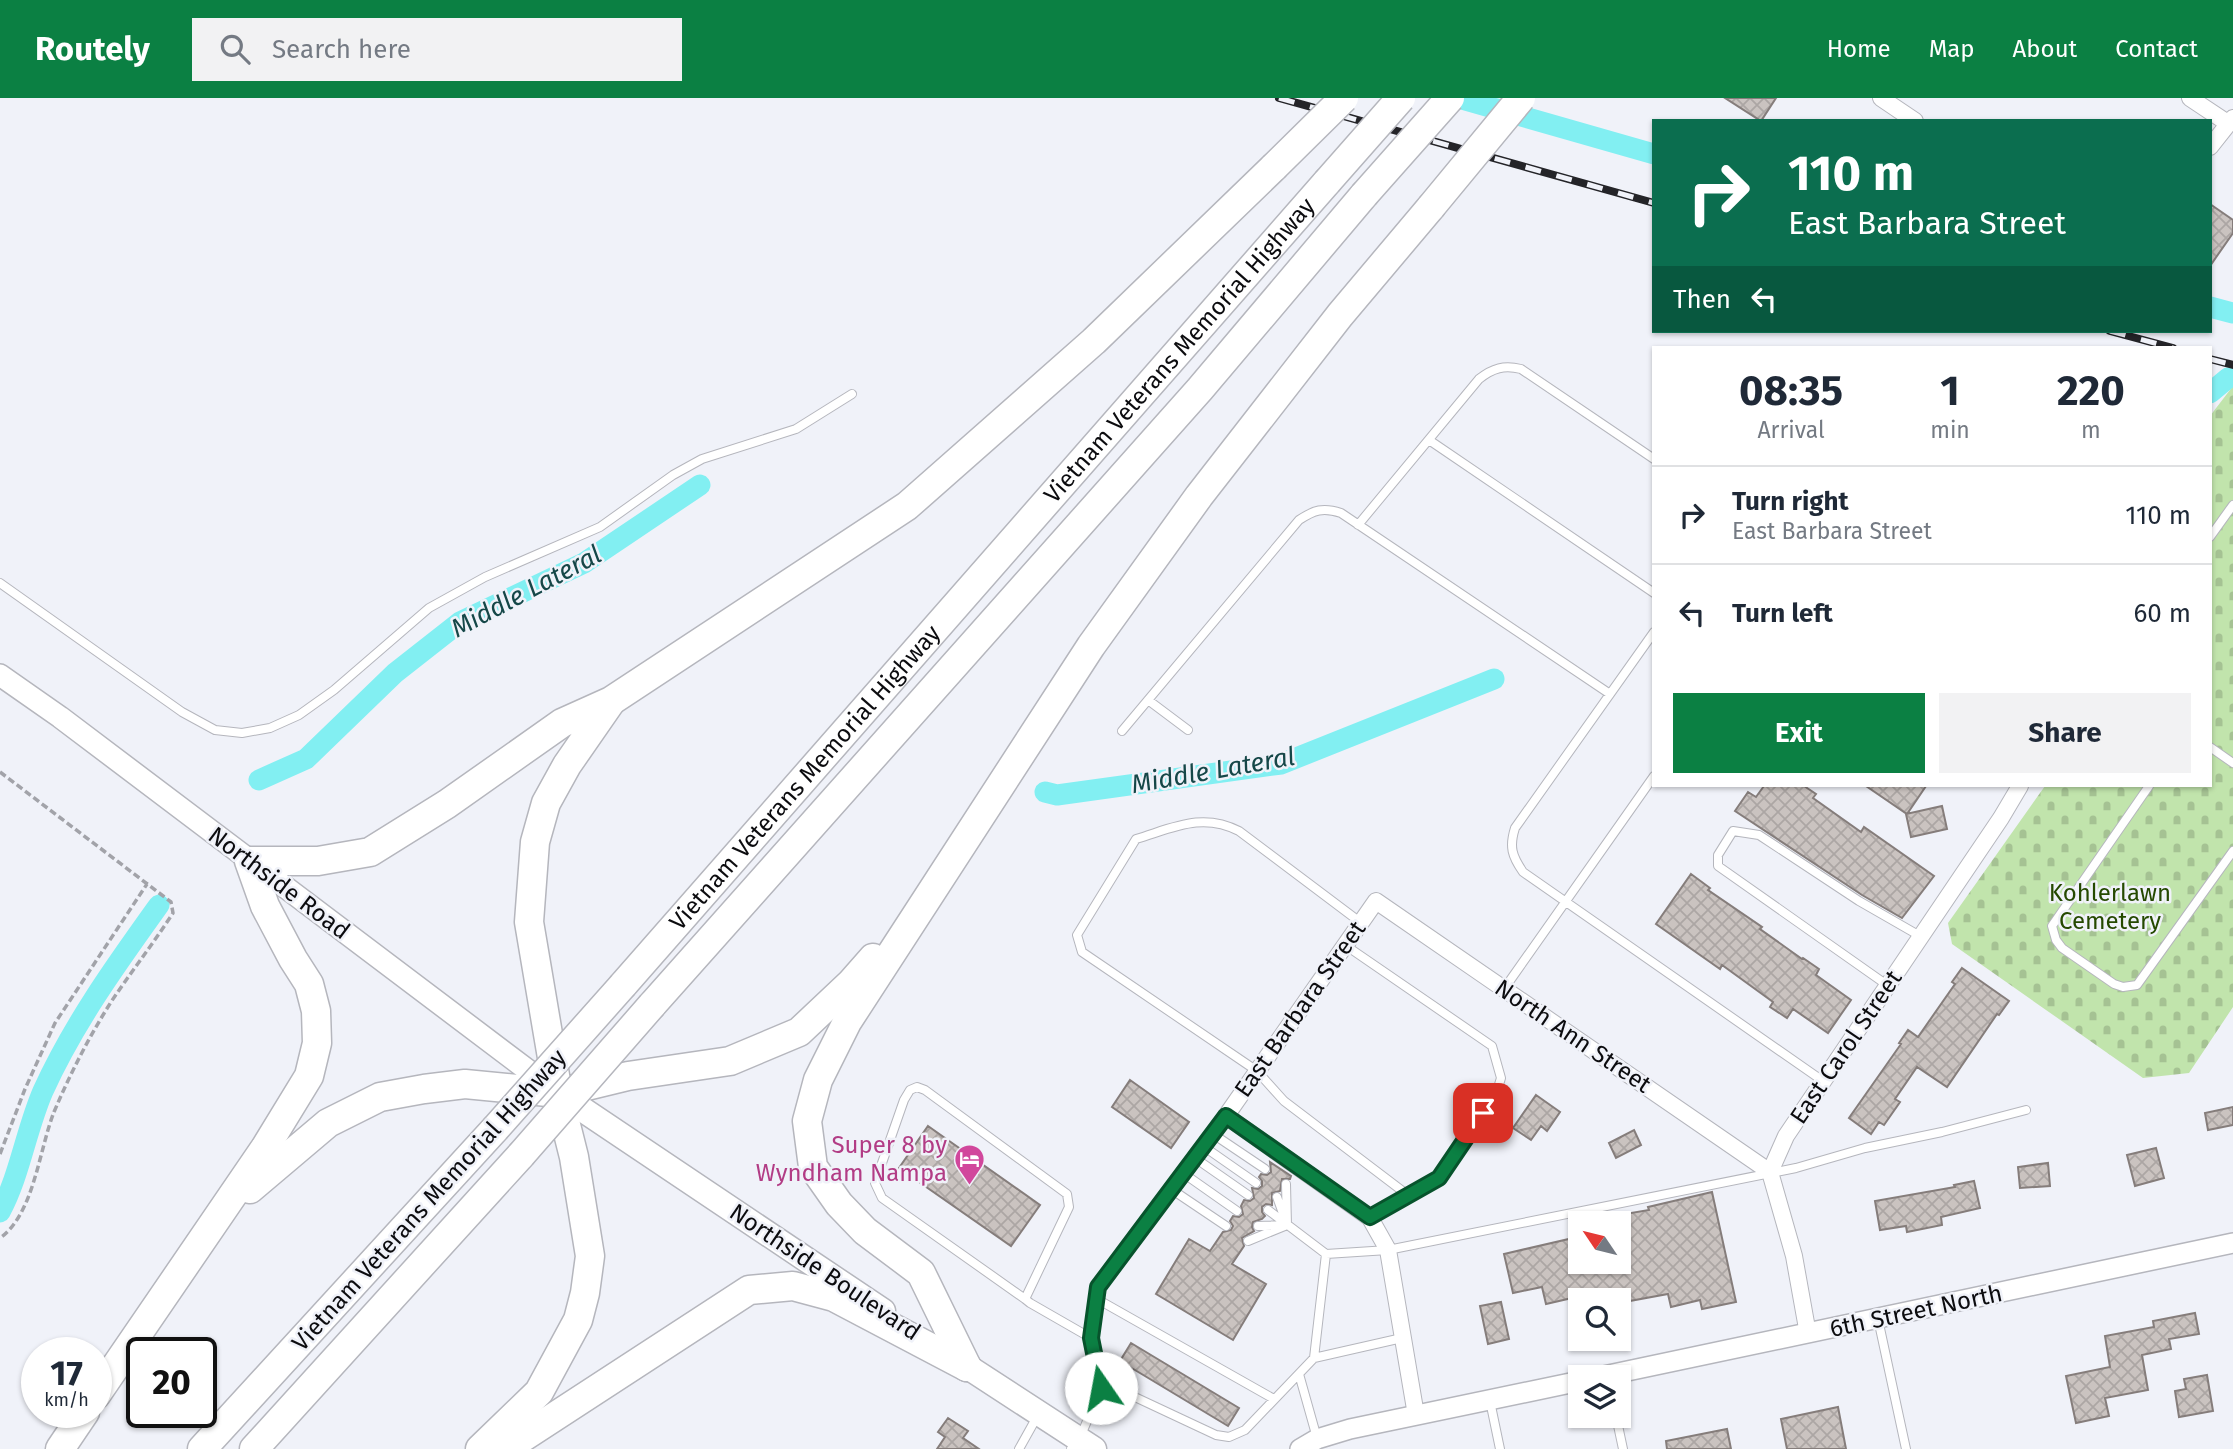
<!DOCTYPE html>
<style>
body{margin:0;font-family:"Fira Sans",sans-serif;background:#f2f2f3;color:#1f2937;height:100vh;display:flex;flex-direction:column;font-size:26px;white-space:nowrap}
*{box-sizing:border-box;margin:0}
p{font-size:23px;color:#747a83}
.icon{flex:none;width:38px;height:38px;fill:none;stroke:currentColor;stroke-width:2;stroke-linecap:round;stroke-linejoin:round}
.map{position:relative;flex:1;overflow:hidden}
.details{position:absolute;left:1652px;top:248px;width:560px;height:441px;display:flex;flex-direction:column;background:#fff;border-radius:0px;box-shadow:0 2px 5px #0004}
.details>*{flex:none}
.top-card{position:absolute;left:1652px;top:21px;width:560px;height:214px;border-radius:0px;box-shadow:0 2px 5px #0004;background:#0b6e4f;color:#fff;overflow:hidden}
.needle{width:46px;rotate:305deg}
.tools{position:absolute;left:1568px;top:1113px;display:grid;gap:14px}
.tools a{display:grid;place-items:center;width:63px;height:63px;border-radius:0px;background:#fff;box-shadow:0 2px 5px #0004;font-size:35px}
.speed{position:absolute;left:21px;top:1239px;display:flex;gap:14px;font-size:35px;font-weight:700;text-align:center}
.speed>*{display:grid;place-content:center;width:91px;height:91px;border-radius:50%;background:#fff;box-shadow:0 2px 5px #0004;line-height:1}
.speed small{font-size:18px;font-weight:400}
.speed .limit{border:4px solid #111;border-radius:10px;background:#fff;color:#111}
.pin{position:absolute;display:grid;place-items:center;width:60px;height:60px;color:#fff;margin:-30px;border-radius:14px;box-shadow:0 4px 10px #0006}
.me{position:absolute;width:77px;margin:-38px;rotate:348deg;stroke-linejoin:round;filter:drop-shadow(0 0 5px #0008)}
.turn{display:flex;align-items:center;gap:24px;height:147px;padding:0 21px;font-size:32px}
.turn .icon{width:91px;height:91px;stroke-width:2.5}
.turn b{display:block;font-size:49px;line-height:60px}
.then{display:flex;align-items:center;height:66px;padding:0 21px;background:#0003;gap:14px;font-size:26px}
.eta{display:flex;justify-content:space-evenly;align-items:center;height:119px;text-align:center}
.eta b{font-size:42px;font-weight:700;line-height:49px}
.primary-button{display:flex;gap:14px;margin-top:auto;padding:14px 21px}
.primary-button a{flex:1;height:80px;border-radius:0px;background:#0b8043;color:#fff;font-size:28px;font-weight:700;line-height:80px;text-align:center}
.primary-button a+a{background:#f2f2f3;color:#1f2937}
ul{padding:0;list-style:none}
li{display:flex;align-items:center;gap:21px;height:98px;padding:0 21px;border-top:2px solid #e0e1e3}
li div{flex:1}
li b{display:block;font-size:26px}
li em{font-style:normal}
header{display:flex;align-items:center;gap:42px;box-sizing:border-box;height:98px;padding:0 35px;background:#0b8043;color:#fff}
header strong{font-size:33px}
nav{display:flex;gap:38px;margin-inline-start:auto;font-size:24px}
.search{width:490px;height:63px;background:#f2f2f3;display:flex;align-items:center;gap:18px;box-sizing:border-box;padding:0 24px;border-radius:0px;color:#747a83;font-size:26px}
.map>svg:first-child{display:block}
.cemetery{fill:url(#cemetery-stones)}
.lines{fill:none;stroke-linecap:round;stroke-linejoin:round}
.canal{stroke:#82eff2;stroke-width:21}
.building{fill:url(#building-cross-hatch);stroke:#857d7b;stroke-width:2}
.service-casing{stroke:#b5b6bd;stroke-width:10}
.minor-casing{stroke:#b5b6bd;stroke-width:18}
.tertiary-casing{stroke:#b5b6bd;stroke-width:22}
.secondary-casing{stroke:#b5b6bd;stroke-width:24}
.primary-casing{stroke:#b5b6bd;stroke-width:27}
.motorway-casing{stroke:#b5b6bd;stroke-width:31}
.path{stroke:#a2a3a9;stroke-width:3.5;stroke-dasharray:7 3.5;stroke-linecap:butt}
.service{stroke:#fff;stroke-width:8}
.minor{stroke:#fff;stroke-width:16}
.tertiary{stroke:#fff;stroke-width:19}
.secondary{stroke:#fff;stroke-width:21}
.primary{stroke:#fff;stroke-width:24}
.motorway{stroke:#fff;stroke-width:28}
.rail-casing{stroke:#242428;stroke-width:8}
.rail{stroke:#f0f2f9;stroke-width:5;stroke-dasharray:16;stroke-linecap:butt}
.motorway-bridge-casing{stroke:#b5b6bd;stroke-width:31;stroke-linecap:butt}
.motorway-bridge{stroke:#fff;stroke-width:28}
.route-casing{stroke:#07532c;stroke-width:18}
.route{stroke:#0b8043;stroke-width:12}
.labels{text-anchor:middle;stroke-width:5;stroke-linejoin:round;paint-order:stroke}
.street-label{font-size:24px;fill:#0c0c0f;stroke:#f0f2f9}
.park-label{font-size:24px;fill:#254900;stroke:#f0f2f9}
.hotel-label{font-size:24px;fill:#b23c85;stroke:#f0f2f9;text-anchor:end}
.water-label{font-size:26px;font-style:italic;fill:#154748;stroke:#f0f2f9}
</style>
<header>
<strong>Routely</strong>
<div class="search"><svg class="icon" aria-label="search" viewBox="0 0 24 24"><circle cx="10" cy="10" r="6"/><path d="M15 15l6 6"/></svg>Search here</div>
<nav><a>Home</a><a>Map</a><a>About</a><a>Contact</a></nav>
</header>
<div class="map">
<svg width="2233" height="1351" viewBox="0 0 2233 1351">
<defs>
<pattern id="cemetery-stones" width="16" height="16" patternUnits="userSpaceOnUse" patternTransform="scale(1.75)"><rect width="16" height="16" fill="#c1e4ac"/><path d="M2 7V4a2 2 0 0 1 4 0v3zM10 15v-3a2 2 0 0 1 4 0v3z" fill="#a5c293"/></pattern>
<pattern id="building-cross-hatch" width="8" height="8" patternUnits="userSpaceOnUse" patternTransform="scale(1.75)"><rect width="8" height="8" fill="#cac3c0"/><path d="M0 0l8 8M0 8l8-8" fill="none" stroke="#aca6a4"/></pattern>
</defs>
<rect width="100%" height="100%" fill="#f0f2f9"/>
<path class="cemetery" d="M2233,288V909L2189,975L2143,980L1952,846L1948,825L2045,688H2210V318Z"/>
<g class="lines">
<path class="canal" d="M1458,0L1654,56
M2210,209L2233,215
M2210,295L2228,280
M259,682L306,661L395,575L460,524L584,465L700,387
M1045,694L1057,697L1281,666L1494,581
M0,1114C20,1077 26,1032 43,993C74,925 116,867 159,807"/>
</g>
<path class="building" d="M1725,0H1776L1761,23Z
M2210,106L2233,122V135L2210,168Z
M1764,688H1804L1816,696L1813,700L1861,734L1864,729L1934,778L1902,820L1862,797L1735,713L1748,694L1756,699Z
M1866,688H1926L1907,716Z
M1942,708L1947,731L1911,739L1906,716Z
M1691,776L1710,790L1708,792L1762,829L1760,831L1802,861L1803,860L1819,871L1816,877L1851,902L1828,935L1793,911L1787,920L1770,909L1773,904L1722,867L1720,871L1656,826Z
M1962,870L2009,903L1999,917L1997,916L1947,989L1917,969L1895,1001L1900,1004L1884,1027L1879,1024L1871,1036L1849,1020L1901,946L1899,945L1908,932L1918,939L1955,886L1952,884Z
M1130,982L1189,1024L1171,1050L1112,1009Z
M1536,997L1560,1014L1547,1033L1541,1028L1531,1042L1513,1030Z
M2233,1009V1027L2208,1032L2205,1015Z
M928,1028L1040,1107L1011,1148L899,1070Z
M1634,1032L1641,1047L1616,1060L1609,1045Z
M2156,1050L2164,1080L2135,1088L2127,1057Z
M1270,1064L1291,1078L1290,1081H1282L1280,1093L1272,1095V1107L1266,1106L1262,1109V1114L1265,1118L1262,1121L1253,1124L1252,1129L1254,1133L1242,1140L1244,1148L1232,1166L1266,1186L1233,1242L1156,1196L1189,1141L1210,1153L1223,1134L1231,1132L1233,1128L1230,1123L1233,1118L1239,1119L1243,1116L1241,1108L1244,1102L1250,1103L1254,1100L1252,1090L1258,1091L1262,1088V1083L1259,1079L1261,1076L1267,1077L1271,1074Z
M2048,1065L2050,1088L2020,1090L2018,1069Z
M1974,1083L1980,1110L1941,1119L1942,1127L1907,1134L1906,1128L1880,1132L1875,1103L1955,1089L1954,1087Z
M1712,1094L1736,1204L1702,1211L1700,1202L1671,1209L1668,1196L1619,1205V1202H1599L1598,1194L1546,1206L1542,1189L1513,1195L1504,1156L1573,1140L1578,1167L1598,1164H1619V1117L1649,1112L1648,1109Z
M1501,1204L1509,1241L1488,1246L1480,1208Z
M2195,1215L2199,1236L2169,1241L2171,1251L2142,1257L2148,1292L2105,1300L2109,1318L2076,1325L2066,1278L2110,1269L2105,1238L2154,1229L2153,1223Z
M1131,1245L1239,1310L1228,1328L1120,1263Z
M2207,1277L2213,1313L2179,1319L2175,1293L2186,1291L2184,1281Z
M1838,1309L1846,1351H1787L1781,1321Z
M948,1320L968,1333L963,1340L979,1351H937L945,1339L938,1334Z
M1727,1331L1731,1351H1667L1666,1343Z"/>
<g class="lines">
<defs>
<path id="service" d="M1429,342L1654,495
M1358,427L1479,281C1493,270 1504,267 1521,271L1654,361
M2210,439L2233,407
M0,485L182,614L215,632L242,635L270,630L299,617L334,592L429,510L485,479L600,429L673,377L702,361L796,331L852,296
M1654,534L1515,730C1509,749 1512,758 1523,774L1823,983
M1148,602L1188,632
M1122,633L1299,422C1314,412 1323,409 1341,415L1610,596
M2210,649L2233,665
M2149,688L2052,828L2056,842L2062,850L2114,886L2123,889L2137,887L2233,753
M1360,824L1239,733C1202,714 1173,730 1136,741L1077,837L1082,854L1257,973L1284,1003L1409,1098
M1345,847L1492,948L1501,980L1497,993L1439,1080L1370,1120
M1887,887L1718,768V757L1733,733L1759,737L1859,803L1920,838
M1504,891L1654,678
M1213,1036L1265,1071
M1203,1048L1256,1085
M1195,1060L1248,1097
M1183,1075L1237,1113
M1286,1086L1287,1127
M1171,1091L1226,1128
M1277,1099L1285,1121
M1268,1112L1326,1156L1388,1152L1796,1070L1865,1050L1942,1034L2026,1012
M1248,1143L1287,1127L1258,1128
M1025,1201L1069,1109L1067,1096L925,992L917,989L910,992L904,1002L875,1085L882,1100L1025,1201L1030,1205L1091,1240
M1097,1201L1274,1301
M1878,1221L1906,1351
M1314,1260L1326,1156
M1299,1276L1317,1340
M1101,1290L1137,1300L1216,1337L1229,1339L1245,1332L1314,1260L1402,1240
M1490,1303L1500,1351
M1616,1318L1623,1351
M1019,1351L1038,1317
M1071,1351L1079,1342L1101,1290L1091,1240L1098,1189L1226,1018"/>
<path id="minor" d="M1881,0L1915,23
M2190,0L2229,26
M2210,49L2233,20
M1808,1236L1794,1158L1770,1074L1786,1038L2001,720L2020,688
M1416,1317L1388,1152L1370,1120L1226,1018L1376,803L1770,1074"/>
<path id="tertiary" d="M1599,1279L2233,1145
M1300,1351L1317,1341L1350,1331L1580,1283"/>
<path id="secondary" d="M0,577L60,619L550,989"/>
<path id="primary" d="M558,995L883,1213
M951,1258L1094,1351"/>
<g id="motorway">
<path id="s1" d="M623,887L1327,84"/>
<path d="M652,907L1200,291L1364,97"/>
<path d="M250,1091L328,1025L380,999L424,991L465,986L558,995L628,978L730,963L799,934L851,885L873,860"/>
<path d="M967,1269L921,1175L865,1133L839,1106L813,1069L807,1023L818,982L847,924L1091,548L1199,398L1340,217L1431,109"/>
<path d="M96,1297L265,1050L309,978L317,945L316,913L309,886L293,861L265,808L249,763H318L370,754L447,706L562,625L611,603L907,408L1094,243L1274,69"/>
<path d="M60,1351L85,1314"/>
<path d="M202,1351L495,1031"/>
<path d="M254,1351L521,1057"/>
<path d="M480,1351L539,1294L578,1222L585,1195L590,1158L574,1059L558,995L529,824L535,744L546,705L567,667L610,605"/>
<path d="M505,1351L749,1192L793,1188L834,1199L967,1269"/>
</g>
</defs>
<use href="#service" class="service-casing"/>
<use href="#minor" class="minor-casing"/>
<use href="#tertiary" class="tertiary-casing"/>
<use href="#secondary" class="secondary-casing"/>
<use href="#primary" class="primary-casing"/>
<use href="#motorway" class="motorway-casing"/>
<path class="path" d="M0,674L171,804L173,815C153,846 131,874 111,904C89,939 70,976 54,1014C39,1052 34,1116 0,1140
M0,1056L25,991L55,925L147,786"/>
<use href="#service" class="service"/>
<use href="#minor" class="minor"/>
<use href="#tertiary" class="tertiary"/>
<use href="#secondary" class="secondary"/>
<use href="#primary" class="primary"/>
<use href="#motorway" class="motorway"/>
<defs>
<path id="rail" d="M1279,0L1654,105
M2110,233L2173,250
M2210,261L2233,267"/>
</defs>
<use href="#rail" class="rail-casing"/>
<use href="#rail" class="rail"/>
<defs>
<path id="motorway-bridge" d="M1274,69L1344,0
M1327,84L1401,0
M1364,97L1450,0
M1431,109L1521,0
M495,1031L623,887
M521,1057L652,907"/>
</defs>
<use href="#motorway-bridge" class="motorway-bridge-casing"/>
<use href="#motorway-bridge" class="motorway-bridge"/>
</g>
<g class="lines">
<defs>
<path id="route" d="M1101,1290L1091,1240L1098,1189L1226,1018L1370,1119L1439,1080L1483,1015"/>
</defs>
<use href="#route" class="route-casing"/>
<use href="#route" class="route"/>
</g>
<defs>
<symbol id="hotel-pin" viewBox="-11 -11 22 30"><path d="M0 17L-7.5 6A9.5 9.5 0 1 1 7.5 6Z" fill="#d1479c" stroke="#f0f2f9"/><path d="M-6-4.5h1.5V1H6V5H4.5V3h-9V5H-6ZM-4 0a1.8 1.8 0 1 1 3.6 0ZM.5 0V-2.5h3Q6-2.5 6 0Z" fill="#fff"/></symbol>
</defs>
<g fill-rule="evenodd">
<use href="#hotel-pin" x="952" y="1044" width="35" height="47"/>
</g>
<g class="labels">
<g class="street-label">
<text dy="8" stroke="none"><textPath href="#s1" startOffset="844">Vietnam Veterans Memorial Highway</textPath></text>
<text dy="8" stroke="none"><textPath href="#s1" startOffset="276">Vietnam Veterans Memorial Highway</textPath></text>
<text transform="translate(279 785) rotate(37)" y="8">Northside Road</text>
<text transform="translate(1300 911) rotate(-55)" y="8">East Barbara Street</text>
<text transform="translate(1573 938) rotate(34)" y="8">North Ann Street</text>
<text transform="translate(1846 949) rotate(-56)" y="8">East Carol Street</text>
<text transform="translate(429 1102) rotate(-48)" y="8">Vietnam Veterans Memorial Highway</text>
<text transform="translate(825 1174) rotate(34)" y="8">Northside Boulevard</text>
<text transform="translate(1916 1213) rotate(-12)" y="8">6th Street North</text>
</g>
<g class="park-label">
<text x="2110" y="803">Kohlerlawn<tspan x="2110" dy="28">Cemetery</tspan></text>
</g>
<g class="hotel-label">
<text x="947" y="1055">Super 8 by<tspan x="947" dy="28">Wyndham Nampa</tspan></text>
</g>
<g class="water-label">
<text transform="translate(526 493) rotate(-28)" y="9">Middle Lateral</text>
<text transform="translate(1213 672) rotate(-10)" y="9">Middle Lateral</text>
</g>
</g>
</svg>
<div class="tools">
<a><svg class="needle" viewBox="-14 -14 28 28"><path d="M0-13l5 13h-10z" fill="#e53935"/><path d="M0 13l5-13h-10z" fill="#747a83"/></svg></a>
<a><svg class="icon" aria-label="search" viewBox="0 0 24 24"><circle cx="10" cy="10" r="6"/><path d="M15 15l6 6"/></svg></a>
<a><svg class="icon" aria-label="layers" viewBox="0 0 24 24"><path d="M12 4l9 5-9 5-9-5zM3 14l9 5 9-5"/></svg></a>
</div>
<div class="speed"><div>17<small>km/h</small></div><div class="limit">20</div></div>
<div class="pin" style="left:1483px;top:1015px;background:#d93025"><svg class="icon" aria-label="arrive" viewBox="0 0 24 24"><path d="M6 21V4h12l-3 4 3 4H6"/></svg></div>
<svg class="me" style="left:1101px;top:1290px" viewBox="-20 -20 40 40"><circle r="19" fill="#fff"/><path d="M0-13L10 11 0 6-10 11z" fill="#0b8043"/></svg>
<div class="top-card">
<div class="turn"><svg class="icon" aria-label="right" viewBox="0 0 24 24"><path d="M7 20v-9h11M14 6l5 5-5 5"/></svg><div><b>110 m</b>East Barbara Street</div></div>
<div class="then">Then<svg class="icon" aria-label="left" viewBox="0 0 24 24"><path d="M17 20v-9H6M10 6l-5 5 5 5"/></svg></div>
</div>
<section class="details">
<div class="eta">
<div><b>08:35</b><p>Arrival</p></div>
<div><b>1</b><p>min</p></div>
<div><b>220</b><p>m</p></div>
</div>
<ul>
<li><svg class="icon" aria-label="right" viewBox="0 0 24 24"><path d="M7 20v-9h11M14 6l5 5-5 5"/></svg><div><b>Turn right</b><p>East Barbara Street</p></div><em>110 m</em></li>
<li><svg class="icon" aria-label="left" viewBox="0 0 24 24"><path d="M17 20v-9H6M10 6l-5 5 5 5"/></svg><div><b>Turn left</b></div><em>60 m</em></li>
</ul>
<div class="primary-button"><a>Exit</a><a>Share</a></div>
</section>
</div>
